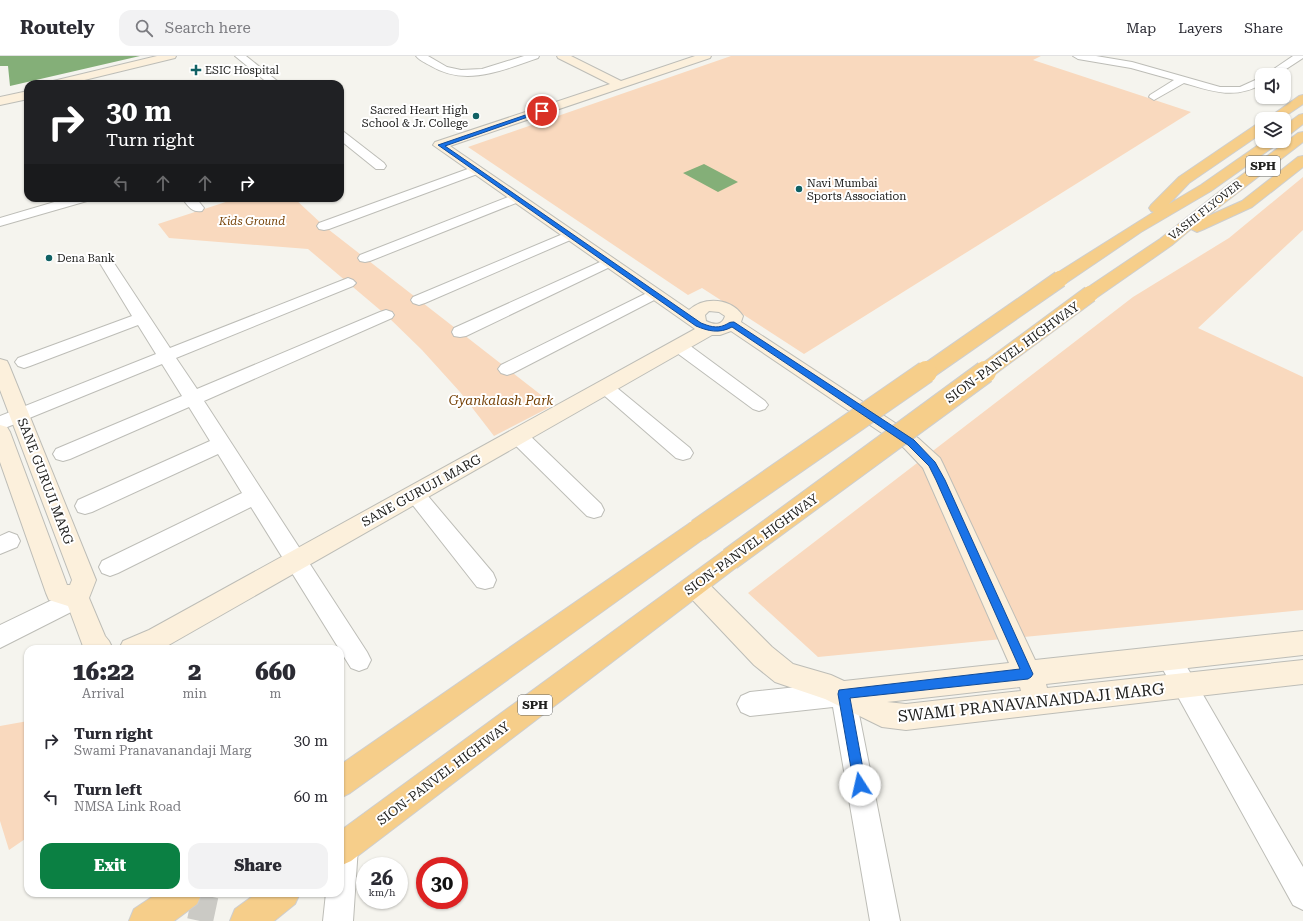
<!DOCTYPE html>
<style>
body{margin:0;font-family:"Roboto Serif",serif;background:#f2f2f3;color:#2b2b33;height:100vh;display:flex;flex-direction:column;font-size:15px;white-space:nowrap}
*{box-sizing:border-box;margin:0}
p{font-size:13px;color:#7c7c81}
.icon{flex:none;width:22px;height:22px;fill:none;stroke:currentColor;stroke-width:2;stroke-linecap:round;stroke-linejoin:round}
.map{position:relative;flex:1;overflow:hidden}
.drawer{position:absolute;left:24px;top:589px;width:320px;height:252px;display:flex;flex-direction:column;background:#fff;border-radius:12px;box-shadow:0 1px 3px #0004}
.drawer>*{flex:none}
.banner{position:absolute;left:24px;top:24px;width:320px;height:122px;border-radius:12px;box-shadow:0 1px 3px #0004;background:#202124;color:#fff;overflow:hidden}
.fabs{position:absolute;left:1255px;top:12px;display:grid;gap:8px}
.fabs a{display:grid;place-items:center;width:36px;height:36px;border-radius:8px;background:#fff;box-shadow:0 1px 3px #0004;font-size:20px}
.speed{position:absolute;left:356px;top:801px;display:flex;gap:8px;font-size:20px;font-weight:700;text-align:center}
.speed>*{display:grid;place-content:center;width:52px;height:52px;border-radius:50%;background:#fff;box-shadow:0 1px 3px #0004;line-height:1}
.speed small{font-size:10px;font-weight:400}
.speed .limit{border:6px solid #d22;background:#fff;color:#111}
.pin{position:absolute;display:grid;place-items:center;width:34px;height:34px;color:#fff;margin:-17px;border:2px solid #fff;border-radius:50%;box-shadow:0 1px 4px #0007}
.me{position:absolute;width:44px;margin:-22px;rotate:350deg;stroke-linejoin:round;filter:drop-shadow(0 0 3px #0008)}
.turn{display:flex;align-items:center;gap:14px;height:84px;padding:0 16px;font-size:18px}
.turn .icon{width:52px;height:52px;stroke-width:2.5}
.turn b{display:block;font-size:28px;line-height:34px}
.lanes{display:flex;align-items:center;height:38px;padding:0 16px;background:#0003;justify-content:center;gap:20px;direction:ltr}
.lanes .off{opacity:.35}
.eta{display:flex;justify-content:space-evenly;align-items:center;height:68px;text-align:center}
.eta b{font-size:24px;font-weight:800;line-height:28px}
.primary-button{display:flex;gap:8px;margin-top:auto;padding:8px 16px}
.primary-button a{flex:1;height:46px;border-radius:12px;background:#0b8043;color:#fff;font-size:16px;font-weight:800;line-height:46px;text-align:center}
.primary-button a+a{background:#f2f2f3;color:#2b2b33}
ul{padding:0;list-style:none}
li{display:flex;align-items:center;gap:12px;height:56px;padding:0 16px}
li div{flex:1}
li b{display:block;font-size:15px}
li em{font-style:normal}
header{display:flex;align-items:center;gap:24px;box-sizing:border-box;height:56px;padding:0 20px;background:#fff;border-bottom:1px solid #e1e1e2}
header strong{font-size:19px}
nav{display:flex;gap:22px;margin-inline-start:auto;font-size:14px}
.search{width:280px;height:36px;background:#f2f2f3;display:flex;align-items:center;gap:10px;box-sizing:border-box;padding:0 14px;border-radius:12px;color:#7c7c81;font-size:15px}
.map>svg:first-child{display:block}
.green{fill:#f9d9be}
.water{fill:#84af78}
.lines{fill:none;stroke-linecap:round;stroke-linejoin:round}
.street-tunnel{stroke:#cbcac5;stroke-width:26;stroke-dasharray:26 13;stroke-linecap:butt}
.street-casing{stroke:#bdbdb7;stroke-width:2}
.secondary-casing{stroke:#bdbdb7;stroke-width:2}
.highway-casing{stroke:#cecece;stroke-width:2}
.street{fill:#fff;fill-rule:evenodd}
.secondary{fill:#fcf0dc;fill-rule:evenodd}
.highway{fill:#f6ce8a;fill-rule:evenodd}
.highway-bridge-far1-casing{stroke:#cecece;stroke-width:18;stroke-linecap:butt}
.highway-bridge-casing{stroke:#cecece;stroke-width:24;stroke-linecap:butt}
.highway-bridge-far1{stroke:#f6ce8a;stroke-width:16}
.highway-bridge{stroke:#f6ce8a;stroke-width:22}
.route{fill:#1a73e8;stroke:#114b97}
.poi-dot{fill:#106164;stroke:#fff;stroke-width:1.5}
.labels{text-anchor:middle;stroke-width:4;stroke-linejoin:round;paint-order:stroke}
.far-poi-label{font-size:11px;fill:#222220;stroke:#fff;text-anchor:start}
.far-street-label{font-size:11px;fill:#222220;stroke:#fff}
.far-park-label{font-size:11px;font-style:italic;fill:#764207;stroke:#fff}
.shield{fill:#fff;stroke:#646463;stroke-width:1}
.shield-label{font-size:12px;font-weight:bold;fill:#222220}
.street-label{font-size:13px;fill:#222220;stroke:#fff}
.park-label{font-size:13px;font-style:italic;fill:#764207;stroke:#fff}
.near-street-label{font-size:16px;fill:#222220;stroke:#fff}
</style>
<header>
<strong>Routely</strong>
<div class="search"><svg class="icon" aria-label="search" viewBox="0 0 24 24"><circle cx="10" cy="10" r="6"/><path d="M15 15l6 6"/></svg>Search here</div>
<nav><a>Map</a><a>Layers</a><a>Share</a></nav>
</header>
<div class="map">
<svg width="1303" height="865" viewBox="0 0 1303 865">
<rect width="100%" height="100%" fill="#f5f4ee"/>
<path class="green" d="M731,0H1041L1033,4L1191,56L804,298L702,232L688,239L468,91Z
M1303,121V174L1198,272L1303,321V554L818,601L748,537L1133,241L1229,182Z
M238,142H294L324,170L554,349L494,380L460,336L422,294L386,259L308,193L169,182L158,168Z
M28,665V781L9,794L0,765V670Z"/>
<path class="water" d="M0,0H140L10,30L8,10H0Z
M704,108L738,126L718,136L683,117Z"/>
<g class="lines">
<path class="street-tunnel" d="M200,865L206,837"/>
<defs>
<path id="street" d="M235,0H246L281,28H269Z
M416,0H428L447,11L461,14L482,13L524,0H539L538,2C503,14 466,31 431,10C426,7 420,5 416,0Z
M1073,0H1096L1132,6L1220,31H1240L1262,21V28C1235,44 1211,35 1184,27L1154,44L1149,41L1150,39L1174,24L1131,12L1078,3Z
M1293,0H1303V2L1277,19H1265Z
M340,74L344,76L384,107L386,110L384,113H376L340,84Z
M476,110L480,111L482,114L480,117L329,173L324,174L319,173L317,170L319,167Z
M516,138L521,139L523,142L521,145L370,205L365,206L360,205L358,202L360,199Z
M68,142H89L87,145L0,170V162Z
M182,142H196L204,152L202,155C192,157 188,150 182,142Z
M570,175L575,176L577,179L575,182L425,247L419,249L413,247L411,244L413,241Z
M105,200L110,201L170,292L343,224L348,222L353,224L356,227L353,230L176,302L197,333L380,256L386,254L392,256L394,259L392,262L204,345L367,596L371,604L367,612L359,615L351,612L251,451L118,517L110,520L102,517L99,511L102,505L242,437L218,398L92,456L85,458L78,456L75,450L78,444L210,385L189,351L70,403L63,405L56,403L53,398L56,393L182,340L162,308L0,374V360L156,298L138,269L30,310L24,312L18,310L15,306L18,302L132,260L98,204L100,201Z
M609,202L614,203L616,206L614,209L466,280L460,281L454,280L452,276L454,272Z
M655,233L660,235L663,238L660,241L513,317L507,319L501,317L498,313L501,309Z
M679,285L685,286L765,345L768,349L765,353L759,355L753,353L673,294L671,290L673,286Z
M605,325L611,327L690,392L693,397L690,402L683,404L676,402L599,335L596,331L599,327Z
M518,373L525,375L601,448L604,454L601,460L594,462L587,460L511,385L509,380L511,375Z
M415,430L422,433L493,517L496,524L493,531L485,533L477,531L408,443L405,438L408,433Z
M9,476L17,479L20,485L17,491L0,498V480Z
M77,532L85,535L88,542L85,549L0,592V569Z
M1169,591L1177,594L1303,811V854L1293,849L1161,610L1157,602L1161,594Z
M843,626L852,630L855,638L900,865H870L833,651L750,660L741,656L737,648L741,640L750,636Z
M344,777L354,781L358,791L353,865H323L326,837H340V778Z"/>
<path id="secondary" d="M157,0H176L175,2L68,28H47L49,26Z
M557,0H571L621,25L695,0H711L710,2L450,90L689,254C705,240 731,242 743,260L741,266L918,382L940,402L943,408L1035,604L1303,575V599L1046,628L1047,632L1303,604V628L906,674L882,671L825,643L775,626L754,609L686,537L683,530L686,523L695,520L704,523L772,591L793,608L831,619L844,625L1009,607L923,412L904,392L731,275L720,279H712L167,590L161,593H119L123,585L149,574L695,273L433,89L435,86L610,28L558,2ZM709,255L719,256L725,260C722,270 714,269 706,265L705,259ZM1020,631L1021,635L906,648L887,646Z
M28,35V43L0,49V41Z
M0,303L7,305L9,309L96,524L89,542L105,580L109,585L113,593H84L68,550L49,544L46,537L0,406V369L7,371L10,376L67,529H70L72,524L0,334Z"/>
<path id="highway" d="M1303,39V48L1281,63H1267L1299,40Z
M1303,58V68L1289,79L1284,80V70L1299,59Z
M1262,67V77L1189,127L1169,148L1201,129L1264,85H1277L1276,89L1211,135L1141,176L1066,227L1060,228L1054,227L1052,223L1054,219L1154,156L1151,155L1149,152L1151,149L1179,121L1257,68Z
M1303,76V86L1206,161L1242,145L1298,101L1303,100V111L1252,151L1202,174L1197,176L1191,173L1172,189L1096,242L1090,243L1084,242L1081,238L1084,234L1160,183L1219,136L1298,77Z
M698,465L706,467L710,474L706,481L350,737L340,742V709L690,467Z
M730,493L738,496L742,503L738,510L351,805L340,810V775L722,496Z
M158,837H202L197,848L174,865H129L134,853Z
M257,837H300L295,848L274,865H230L235,853Z"/>
</defs>
<use href="#street" class="street-casing"/>
<use href="#secondary" class="secondary-casing"/>
<use href="#highway" class="highway-casing"/>
<use href="#street" class="street"/>
<use href="#secondary" class="secondary"/>
<use href="#highway" class="highway"/>
<defs>
<path id="highway-bridge-far1" d="M925,317L1060,223
M983,317L1090,238"/>
<path id="highway-bridge" d="M698,474L926,316
M730,503L985,316"/>
</defs>
<use href="#highway-bridge-far1" class="highway-bridge-far1-casing"/>
<use href="#highway-bridge" class="highway-bridge-casing"/>
<use href="#highway-bridge-far1" class="highway-bridge-far1"/>
<use href="#highway-bridge" class="highway-bridge"/>
</g>
<path class="route" d="M540,54L545,55L445,90L701,267C709,270 716,273 725,269C729,267 729,266 734,266L914,384L935,406L945,424L1033,618L1031,621L1028,623L850,642L866,729L864,733L860,735L855,733L854,729L838,638L839,634L1020,613L936,424L929,410L908,389L732,271C719,278 708,275 696,270L438,89Z"/>
<g class="poi-dot">
<path d="M194 8h4v4h4v4h-4v4h-4v-4h-4v-4h4z"/>
<circle cx="476" cy="60" r="4"/>
<circle cx="799" cy="133" r="4"/>
<circle cx="49" cy="202" r="4"/>
</g>
<g class="labels">
<g class="far-poi-label">
<text x="205" y="18">ESIC Hospital</text>
<text x="468" y="58" text-anchor="end">Sacred Heart High<tspan x="468" dy="13">School &amp; Jr. College</tspan></text>
<text x="807" y="131">Navi Mumbai<tspan x="807" dy="13">Sports Association</tspan></text>
<text x="57" y="206">Dena Bank</text>
</g>
<g class="far-street-label">
<text transform="translate(1205 154) rotate(-38)" y="4">VASHI FLYOVER</text>
</g>
<g class="far-park-label">
<text x="252" y="169">Kids Ground</text>
</g>
<g class="shield">
<rect x="1246" y="100" width="34" height="20" rx="3"/>
<rect x="518" y="639" width="34" height="20" rx="3"/>
</g>
<g class="shield-label">
<text x="1263" y="114">SPH</text>
<text x="535" y="653">SPH</text>
</g>
<g class="street-label">
<text transform="translate(1012 296) rotate(-36)" y="5">SION-PANVEL HIGHWAY</text>
<text transform="translate(46 425) rotate(69)" y="5">SANE GURUJI MARG</text>
<text transform="translate(421 434) rotate(-29)" y="5">SANE GURUJI MARG</text>
<text transform="translate(751 488) rotate(-36)" y="5">SION-PANVEL HIGHWAY</text>
<text transform="translate(443 717) rotate(-37)" y="5">SION-PANVEL HIGHWAY</text>
</g>
<g class="park-label">
<text x="501" y="349">Gyankalash Park</text>
</g>
<g class="near-street-label">
<text transform="translate(1031 646) rotate(-6)" y="6">SWAMI PRANAVANANDAJI MARG</text>
</g>
</g>
</svg>
<div class="fabs">
<a><svg class="icon" aria-label="sound" viewBox="0 0 24 24"><path d="M4 9h4l5-4v14l-5-4H4zM17 9q2 3 0 6"/></svg></a>
<a><svg class="icon" aria-label="layers" viewBox="0 0 24 24"><path d="M12 4l9 5-9 5-9-5zM3 14l9 5 9-5"/></svg></a>
</div>
<div class="speed"><div>26<small>km/h</small></div><div class="limit">30</div></div>
<div class="pin" style="left:542px;top:55px;background:#d93025"><svg class="icon" aria-label="arrive" viewBox="0 0 24 24"><path d="M6 21V4h12l-3 4 3 4H6"/></svg></div>
<svg class="me" style="left:860px;top:729px" viewBox="-20 -20 40 40"><circle r="19" fill="#fff"/><path d="M0-13L10 11 0 6-10 11z" fill="#1a73e8"/></svg>
<div class="banner">
<div class="turn"><svg class="icon" aria-label="right" viewBox="0 0 24 24"><path d="M7 20v-9h11M14 6l5 5-5 5"/></svg><div><b>30 m</b>Turn right</div></div>
<div class="lanes"><svg class="icon off" aria-label="left" viewBox="0 0 24 24"><path d="M17 20v-9H6M10 6l-5 5 5 5"/></svg><svg class="icon off" aria-label="ahead" viewBox="0 0 24 24"><path d="M12 20V5M6 11l6-6 6 6"/></svg><svg class="icon off" aria-label="ahead" viewBox="0 0 24 24"><path d="M12 20V5M6 11l6-6 6 6"/></svg><svg class="icon" aria-label="right" viewBox="0 0 24 24"><path d="M7 20v-9h11M14 6l5 5-5 5"/></svg></div>
</div>
<section class="drawer">
<div class="eta">
<div><b>16:22</b><p>Arrival</p></div>
<div><b>2</b><p>min</p></div>
<div><b>660</b><p>m</p></div>
</div>
<ul>
<li><svg class="icon" aria-label="right" viewBox="0 0 24 24"><path d="M7 20v-9h11M14 6l5 5-5 5"/></svg><div><b>Turn right</b><p>Swami Pranavanandaji Marg</p></div><em>30 m</em></li>
<li><svg class="icon" aria-label="left" viewBox="0 0 24 24"><path d="M17 20v-9H6M10 6l-5 5 5 5"/></svg><div><b>Turn left</b><p>NMSA Link Road</p></div><em>60 m</em></li>
</ul>
<div class="primary-button"><a>Exit</a><a>Share</a></div>
</section>
</div>
